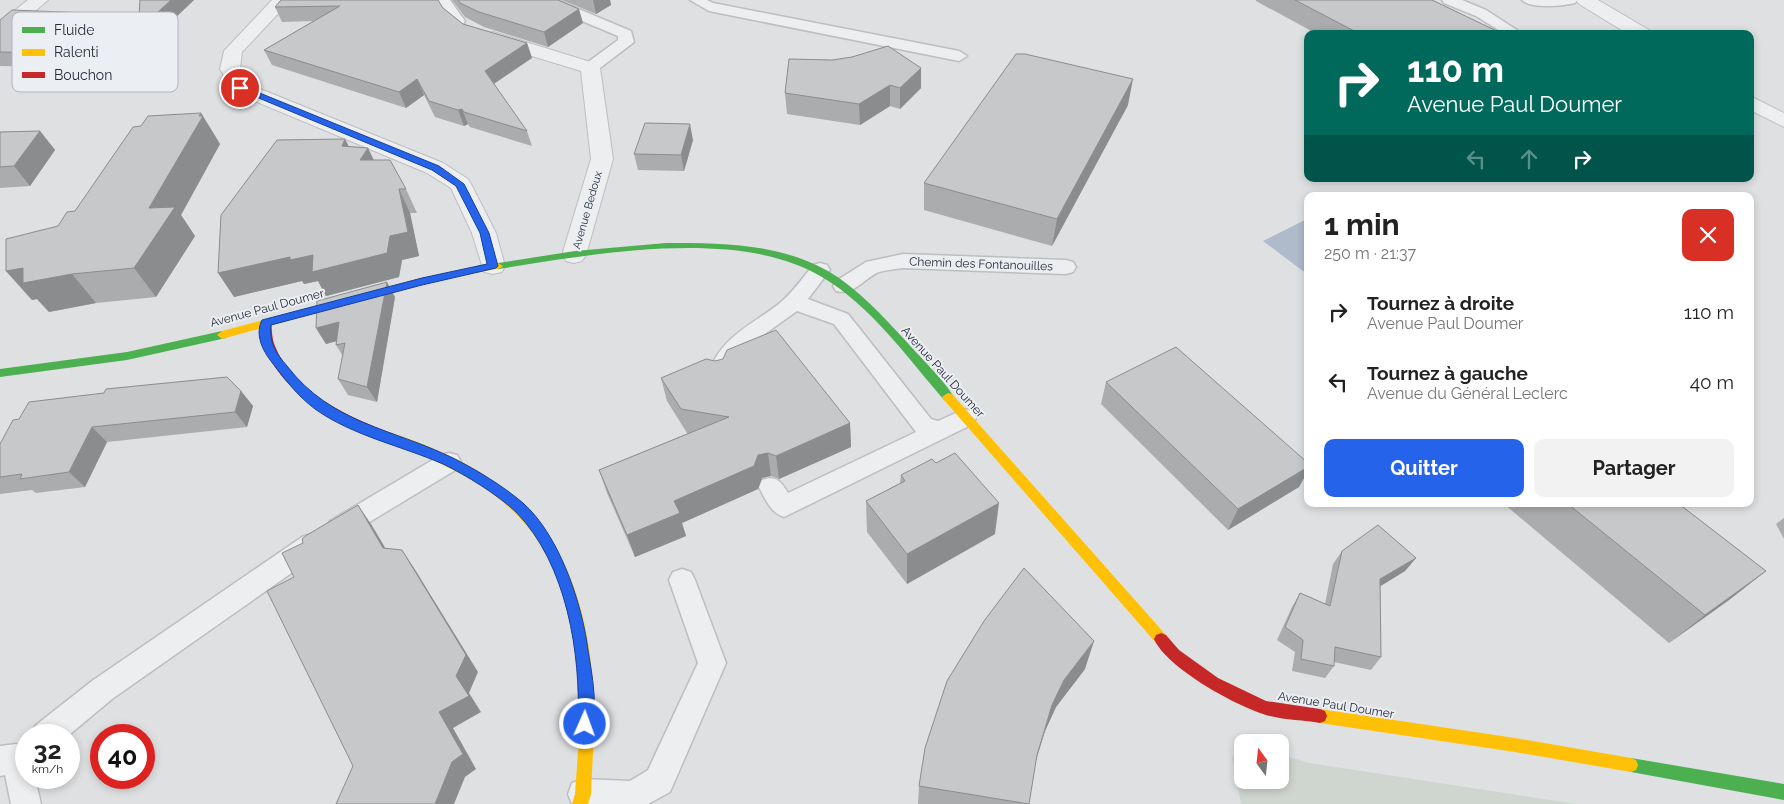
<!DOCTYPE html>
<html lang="fr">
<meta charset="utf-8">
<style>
body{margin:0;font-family:Raleway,sans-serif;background:#f2f2f2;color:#222;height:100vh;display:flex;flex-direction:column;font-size:19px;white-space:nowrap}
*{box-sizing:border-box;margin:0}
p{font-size:16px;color:#767676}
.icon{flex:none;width:28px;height:28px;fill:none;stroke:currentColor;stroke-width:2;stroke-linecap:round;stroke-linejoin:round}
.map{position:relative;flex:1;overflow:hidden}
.details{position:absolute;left:1304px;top:192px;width:450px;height:315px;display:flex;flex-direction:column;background:#fff;border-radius:10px;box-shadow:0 2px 8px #0003}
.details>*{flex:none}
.guide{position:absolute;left:1304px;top:30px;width:450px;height:152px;border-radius:10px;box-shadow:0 2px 8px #0003;background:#00695c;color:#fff;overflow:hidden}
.needle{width:32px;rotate:345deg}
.tools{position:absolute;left:1234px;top:734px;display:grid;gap:10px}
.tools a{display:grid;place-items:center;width:55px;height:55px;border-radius:10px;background:#fff;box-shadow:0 2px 8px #0003;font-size:25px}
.speed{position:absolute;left:15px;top:724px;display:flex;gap:10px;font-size:25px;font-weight:700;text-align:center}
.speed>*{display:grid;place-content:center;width:65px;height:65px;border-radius:50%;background:#fff;box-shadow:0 2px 8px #0003;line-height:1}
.speed small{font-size:12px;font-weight:400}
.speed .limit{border:8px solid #d22;background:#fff;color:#111}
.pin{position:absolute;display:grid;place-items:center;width:42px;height:42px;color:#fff;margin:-21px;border:2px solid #fff;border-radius:50%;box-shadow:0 1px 5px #0007}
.me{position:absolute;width:55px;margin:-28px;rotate:2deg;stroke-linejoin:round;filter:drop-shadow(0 0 4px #0008)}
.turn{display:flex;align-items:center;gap:18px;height:105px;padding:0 20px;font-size:22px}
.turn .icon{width:65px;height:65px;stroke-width:2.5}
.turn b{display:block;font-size:35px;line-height:42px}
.lanes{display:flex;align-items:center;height:48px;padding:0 20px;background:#0003;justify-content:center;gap:25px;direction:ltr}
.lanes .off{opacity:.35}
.round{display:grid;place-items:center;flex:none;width:52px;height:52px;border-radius:10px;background:#f2f2f2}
.summary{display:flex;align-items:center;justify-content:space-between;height:85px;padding:0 20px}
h1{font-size:30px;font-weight:700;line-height:38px}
.action{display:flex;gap:10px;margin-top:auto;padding:10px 20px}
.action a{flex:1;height:58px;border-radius:10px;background:#2563eb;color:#fff;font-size:20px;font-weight:700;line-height:58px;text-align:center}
.action a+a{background:#f2f2f2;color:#222}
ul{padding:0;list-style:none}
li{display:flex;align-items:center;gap:15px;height:70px;padding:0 20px}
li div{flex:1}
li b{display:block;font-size:19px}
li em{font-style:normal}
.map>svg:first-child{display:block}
.green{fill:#ced6cf}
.water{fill:#afbacb}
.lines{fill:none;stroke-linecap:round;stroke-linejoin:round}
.lane-casing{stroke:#bcbec0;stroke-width:3}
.street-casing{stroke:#bcbec0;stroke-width:2}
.lane{fill:#edeeef;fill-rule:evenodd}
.street{fill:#edeeef;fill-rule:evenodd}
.fast{fill:#4caf50;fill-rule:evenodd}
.slow{fill:#ffc107;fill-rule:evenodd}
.jam{fill:#c62828;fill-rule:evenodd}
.wall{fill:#aaacae}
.shaded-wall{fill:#8b8c8d}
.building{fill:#c6c8ca;stroke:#8b8c8d}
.route{fill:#2563eb;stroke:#184099}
.labels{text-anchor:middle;stroke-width:4;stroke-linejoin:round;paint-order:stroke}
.far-street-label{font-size:11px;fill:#282c39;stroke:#ebeef2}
.street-label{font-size:12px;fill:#282c39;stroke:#ebeef2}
.key{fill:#ebeef2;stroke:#b0b4ba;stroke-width:1}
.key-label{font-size:14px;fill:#282c39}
</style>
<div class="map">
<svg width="1784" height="804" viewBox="0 0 1784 804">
<rect width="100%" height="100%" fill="#dee0e2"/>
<path class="green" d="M1239,741L1244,742L1242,780H1280V754L1309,763L1576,804H1241L1232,758Z"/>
<path class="water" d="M1305,220L1308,222L1307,274L1263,241Z"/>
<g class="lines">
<defs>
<path id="lane" d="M436,0H450L465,21L463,24H453Z
M537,0H557L631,31L634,42L596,71H584L582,68L584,65L618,40V36L539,3Z
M690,0H707L713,3L959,51L967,56L959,61L709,11Z
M1442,0H1462L1486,10L1523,34H1505L1476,16L1444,3Z
M1522,0H1577L1575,3C1564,6 1530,9 1522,0Z
M903,254L1066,260L1073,262L1076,267L1073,272L1066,274L903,268C895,269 886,270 879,272C864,278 854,296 836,291L833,286L836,281L866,262Z
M820,263L827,265L830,270L808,299L848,314L931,419L938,421L965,409L973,412L976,418L973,424L784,517C771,513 765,499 759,487L762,480C777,475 781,482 788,493L916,432L834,324L797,311L748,346L734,362L728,378L720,380L712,378L709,372C721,337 752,325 780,303C793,292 802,279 813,265Z
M449,453L457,455L461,462L457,469L348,535L339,538L330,535L326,528L330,521L441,455Z
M311,534L320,537L324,545L320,553L112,699L69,735H31L36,725L92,681L302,537Z
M682,569L691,572L695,580L726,663L670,792L648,804H572L568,794L572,783L583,779L630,781L648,770L698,663L669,580L673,572Z
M16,744L26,749V778H35L41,804H11L5,775L0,776V746Z"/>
<path id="street" d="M28,0H48L7,35L0,37V22Z
M272,0H291L242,52L240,69L248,84L443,163L468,179L471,184L496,233L505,266L502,272L493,274L484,272L472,233L451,188L427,173L233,92L220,69L224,51Z
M1576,0H1598L1649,30L1651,34H1628L1579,4Z
M493,32L597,64L600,68L613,159L586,255L582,261L574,263L566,261L562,255L591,159L581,71L486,42L484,38L486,34Z
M1750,96L1784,113V127L1750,110Z"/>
</defs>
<use href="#lane" class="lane-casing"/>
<use href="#street" class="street-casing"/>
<use href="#lane" class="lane"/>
<use href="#street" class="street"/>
<path class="fast" d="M666,243C721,243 778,243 828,271C857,288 882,315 904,339C918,355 944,380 954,397L948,401L944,400C907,357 871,306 822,277C738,226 590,255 498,269L493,266L498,263L575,251Z
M222,331L227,335L226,338L127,360L0,377V369L127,352Z
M1631,758L1784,784V800L1631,772L1626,770L1624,765L1626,760Z"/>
<path class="slow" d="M498,263L503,266L501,268L421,284L222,339L217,335L222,331L421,278Z
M948,393L952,394L1166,635L1168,639L1166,643L1161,645L1156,643L944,400L942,397Z
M389,432C438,448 491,472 527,509C576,559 592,636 594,703C595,733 592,764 591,794L588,804H572L575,794C577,764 580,733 580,703C579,638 565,565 519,517C483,479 432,459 385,440L383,437L385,434Z
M1320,709L1515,738L1631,758L1636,760L1638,765L1636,770L1631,772L1515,752L1320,723L1315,721L1313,716L1315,711Z"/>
<path class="jam" d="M266,319L271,323C272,330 272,339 275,346C293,393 349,417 393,434L395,437L393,440C384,443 369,434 361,430C321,412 280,388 264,346C262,339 262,330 261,323Z
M1161,633L1166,635L1179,650L1218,678L1266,701L1320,709L1325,711L1327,716L1325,721L1320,723C1302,720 1280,720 1263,714C1233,704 1167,668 1154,639L1156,635Z"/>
</g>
<path class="wall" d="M140,0H194L150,42L160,47L169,61L112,90L63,67L0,66V20L139,15Z
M281,0L443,8L463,24L527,43L532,58L494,84L527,131L532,146L470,127L468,124L464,126L435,117L424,95L406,108L272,65L264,50L313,21L282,22L275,7Z
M452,0H558L583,23L548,47L484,27L465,17Z
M562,0H610L611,5L596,14Z
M1256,0H1432L1503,34H1317L1256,1Z
M789,59L921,88L900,109L890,106L860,125L787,114L785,93Z
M1128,105L1052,246L924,210V183Z
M201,113L220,144L181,215L195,236L156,297L96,303L49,312L37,299L32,300L6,271L75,211L141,126Z
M40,131L55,150L30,186L0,188V132Z
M345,139L349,147L368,148L373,160L406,189L417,213H410L419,256L402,260L399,277L326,296L318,281L304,284L302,281L234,297Z
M693,140L684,171L638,170L634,154Z
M395,297L377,402L348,395L338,379L343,356L336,345V341L326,344L316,328Z
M661,378L850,423L851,447L779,479L771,476L762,478L758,489L682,523L686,536L635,557L607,493L599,470L689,433H687L667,401Z
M1106,382L1299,487L1228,530L1101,404Z
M241,391L253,406L247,427L107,442L85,487L36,493L32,490L0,494V477L19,419L104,393Z
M901,475L995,534L907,584L867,532L866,501L900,483Z
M1504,504H1679L1766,571L1729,600L1669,643Z
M1784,518V539L1776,524Z
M1342,551L1416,558L1405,571L1380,586L1381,657L1371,670L1334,662V666L1325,678L1292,671L1295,652L1277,640L1292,607L1300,593L1325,604L1333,564Z
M1085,669L1056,707L1045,731L1036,759L1029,804H918L919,786Z"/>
<path class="shaded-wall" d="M171,0H194L142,49L133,35Z
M593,0H610L611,5L596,14Z
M579,9L583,23L548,47L544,32Z
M527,43L532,58L490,86L485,71Z
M160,47L169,61L112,90L102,76Z
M921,68V88L900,109V88Z
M417,79L424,95L406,108L399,92Z
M1133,79L1128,105L1052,246L1057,219Z
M890,85V106L860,125L859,104Z
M462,109L468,124L464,126L458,110Z
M201,113L220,144L181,215L195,236L156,297L134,268L149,208Z
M690,124L693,140L684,171L681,155Z
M40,131L55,150L30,186L14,166Z
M345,139L357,163L342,146Z
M368,148L379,171L360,160Z
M399,189L410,213L419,256L402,260L399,277L326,296L318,281L304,284L302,281L234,297L218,273Z
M23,268L72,274L96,303L49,312L37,299L32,300L6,271Z
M387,282L395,297L377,402L367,387Z
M339,322L348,338L326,344L316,328Z
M241,391L253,406L247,427L235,412Z
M850,423L851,447L779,479L776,456Z
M92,427L107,442L85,487L69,472Z
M768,453L771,476L762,478L758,489L682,523L686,536L635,557L627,535L674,501L758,455Z
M1308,467V471L1299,487L1228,530L1238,509Z
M999,503L995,534L907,584V554Z
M358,505L371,524L396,566L383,548Z
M402,550L414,568L478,672L469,693L481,712L453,728L476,769L465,777L454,804H435L439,712L456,676Z
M1416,558L1405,571L1371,592L1380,579Z
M1766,571L1729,600L1669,643L1705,615Z
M1094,641L1085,669L1056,707L1045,731L1030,780L1052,705L1064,680Z"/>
<path class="building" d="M140,0H171L133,35L160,47L102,76L53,53L0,52V20L12,10L139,15Z
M281,0H438L443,8L463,24L527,43L485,71L527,131L464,112L462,109L458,110L429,101L417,79L399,92L264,50L340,6L275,7Z
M458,0H558L579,9L544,32L479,12L460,3Z
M1295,0H1432L1503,34H1360Z
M888,46L921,68L900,88L890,85L859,104L785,93L789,59L832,60L852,57Z
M1016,54H1025L1133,79L1057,219L924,183Z
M201,113L199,116H203L149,208L175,207L134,268L72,274L23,283V268L6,271V239L58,226L67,212L75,211L133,127L141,126L148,116Z
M645,123L690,124L681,155L634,154Z
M40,131L14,166L0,167V132Z
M345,139L342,146L368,148L360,160H390L406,189H399L408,232L390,236L387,253L312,272L313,255L290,260V257L218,273L221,215L277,140Z
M387,282L367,387L338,379L345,343L336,345L339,322L316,328L317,301Z
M776,330L850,423L776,456L768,453L758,455L754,466L674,501L680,513L627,535L599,470L729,417L681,409L661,378L706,359L715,361L723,359L727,350Z
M1176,347L1308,463V467L1238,509L1106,382Z
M227,377L241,391L235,412L92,427L69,472L20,479L22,474L0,477V444L13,420L19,419L29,402L104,393L106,389Z
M955,453L999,503L907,554L866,501L905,481L901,475L932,459L936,463Z
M1568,504H1679L1766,571L1705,615Z
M358,505L383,548L402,550L466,655L456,676L469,696L439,712L463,754L452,762L435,804H336L353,766L267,591L294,577L282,553L303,543L302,539L307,535Z
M1378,525L1416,558L1380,579L1381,657L1335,647L1334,666L1301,659L1303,640L1285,627L1300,593L1330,606L1342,551Z
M1024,568L1094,641L1064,680L1052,705L1037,755L1029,804L919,786L925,748L947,681L984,621Z"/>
<path class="route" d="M240,85L439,166L464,184L489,233L498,266L496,268L422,285L271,325C269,343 276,353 287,366C332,424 391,428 453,458C477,470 503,486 523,503C558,534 580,598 587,643C590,666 600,707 590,729L585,731L580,729L578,724C581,654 567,564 516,512C498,495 466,475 443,464C402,446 353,436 315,409C299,397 286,381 274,365C264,353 254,336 262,320L422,278L487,264L480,233L456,186L432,170L237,89V86Z"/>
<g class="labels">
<g class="far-street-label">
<text transform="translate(587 210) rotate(-74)" y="4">Avenue Bedoux</text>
</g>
<g class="street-label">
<text transform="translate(981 264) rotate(2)" y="4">Chemin des Fontanouilles</text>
<text transform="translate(267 308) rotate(-15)" y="4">Avenue Paul Doumer</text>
<text transform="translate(943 372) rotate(48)" y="4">Avenue Paul Doumer</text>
<text transform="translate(1336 705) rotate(9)" y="4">Avenue Paul Doumer</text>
</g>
</g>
<rect x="12" y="12" width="166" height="80" rx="8" class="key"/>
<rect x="22" y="27" width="23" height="6" fill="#4caf50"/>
<rect x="22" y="49" width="23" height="7" fill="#ffc107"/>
<rect x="22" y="72" width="23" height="6" fill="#c62828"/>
<g class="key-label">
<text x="54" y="35">Fluide</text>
<text x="54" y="57">Ralenti</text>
<text x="54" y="80">Bouchon</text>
</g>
</svg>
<div class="tools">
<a><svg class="needle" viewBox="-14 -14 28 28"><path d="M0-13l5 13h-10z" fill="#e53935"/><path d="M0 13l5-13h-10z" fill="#767676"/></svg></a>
</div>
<div class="speed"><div>32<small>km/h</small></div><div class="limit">40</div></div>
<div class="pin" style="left:240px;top:88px;background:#d93025"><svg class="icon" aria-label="arrive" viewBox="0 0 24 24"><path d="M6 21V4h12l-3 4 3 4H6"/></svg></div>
<svg class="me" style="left:585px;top:724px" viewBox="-20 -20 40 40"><circle r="17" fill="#2563eb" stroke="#fff" stroke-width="3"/><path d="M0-11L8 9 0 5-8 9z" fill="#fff"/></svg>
<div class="guide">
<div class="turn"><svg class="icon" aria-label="right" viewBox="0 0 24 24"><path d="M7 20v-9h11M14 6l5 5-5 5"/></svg><div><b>110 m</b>Avenue Paul Doumer</div></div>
<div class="lanes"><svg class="icon off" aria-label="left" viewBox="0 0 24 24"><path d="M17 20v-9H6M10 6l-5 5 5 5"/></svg><svg class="icon off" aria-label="ahead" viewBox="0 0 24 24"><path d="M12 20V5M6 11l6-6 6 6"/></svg><svg class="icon" aria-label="right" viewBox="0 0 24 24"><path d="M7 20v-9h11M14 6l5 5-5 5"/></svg></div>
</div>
<section class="details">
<div class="summary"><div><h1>1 min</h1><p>250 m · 21:37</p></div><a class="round" style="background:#d93025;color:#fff"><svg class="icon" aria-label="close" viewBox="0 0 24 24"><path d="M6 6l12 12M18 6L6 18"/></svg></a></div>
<ul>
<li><svg class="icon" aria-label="right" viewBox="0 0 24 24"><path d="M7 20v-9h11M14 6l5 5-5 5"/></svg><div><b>Tournez à droite</b><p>Avenue Paul Doumer</p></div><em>110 m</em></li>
<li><svg class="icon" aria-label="left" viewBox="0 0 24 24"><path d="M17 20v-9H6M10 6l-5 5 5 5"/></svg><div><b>Tournez à gauche</b><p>Avenue du Général Leclerc</p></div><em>40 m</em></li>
</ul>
<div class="action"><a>Quitter</a><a>Partager</a></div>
</section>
</div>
